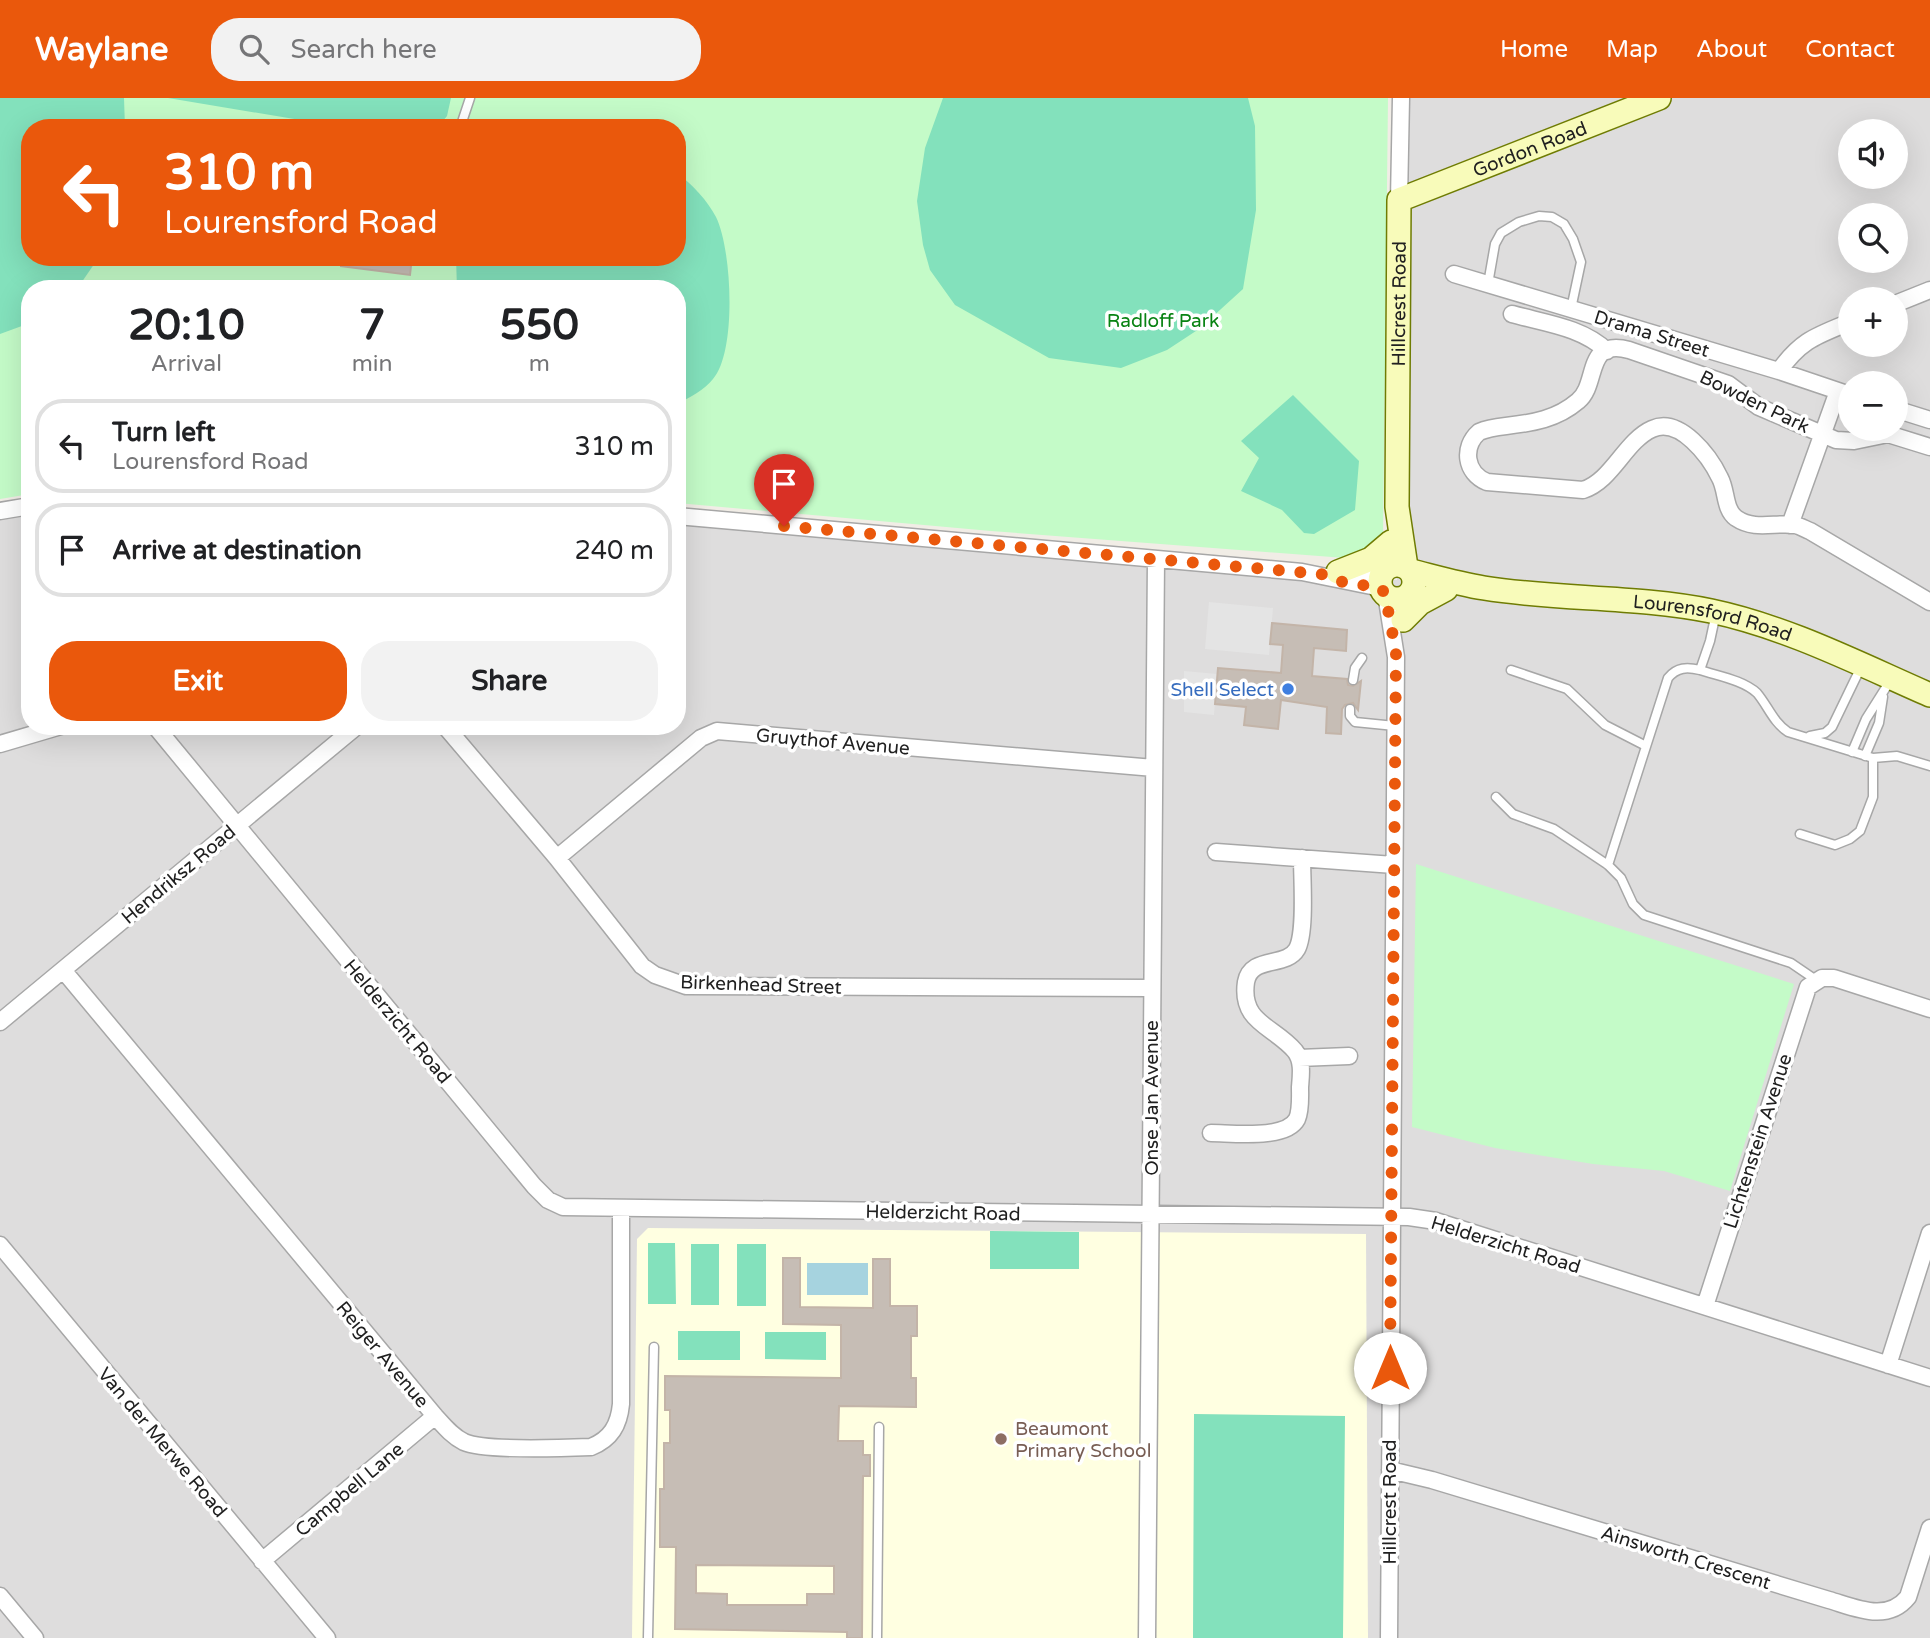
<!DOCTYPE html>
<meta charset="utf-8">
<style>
body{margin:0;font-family:"Varela Round",sans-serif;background:#f2f2f2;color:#202124;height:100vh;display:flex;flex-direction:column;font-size:26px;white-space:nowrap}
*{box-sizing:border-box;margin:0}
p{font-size:23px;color:#757577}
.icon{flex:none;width:38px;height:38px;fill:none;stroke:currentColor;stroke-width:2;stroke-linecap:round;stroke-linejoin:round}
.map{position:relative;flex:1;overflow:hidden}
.drawer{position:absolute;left:21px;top:182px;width:665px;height:455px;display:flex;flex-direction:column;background:#fff;border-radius:28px;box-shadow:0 7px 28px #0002}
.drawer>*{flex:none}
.guide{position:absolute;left:21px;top:21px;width:665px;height:147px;border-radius:28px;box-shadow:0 7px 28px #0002;background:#ea580c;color:#fff;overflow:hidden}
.tools{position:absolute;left:1838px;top:21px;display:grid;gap:14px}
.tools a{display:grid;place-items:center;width:70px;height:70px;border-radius:50%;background:#fff;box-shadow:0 7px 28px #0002;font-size:35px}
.pin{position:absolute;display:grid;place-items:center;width:60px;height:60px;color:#fff;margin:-72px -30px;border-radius:50% 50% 50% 0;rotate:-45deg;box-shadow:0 0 7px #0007}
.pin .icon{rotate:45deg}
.me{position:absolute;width:77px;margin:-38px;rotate:0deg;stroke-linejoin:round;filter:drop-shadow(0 0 5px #0008)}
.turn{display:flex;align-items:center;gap:24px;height:147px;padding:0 28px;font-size:32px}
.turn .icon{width:91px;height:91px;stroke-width:2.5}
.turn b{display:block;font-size:49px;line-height:60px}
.eta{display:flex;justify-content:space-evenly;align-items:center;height:119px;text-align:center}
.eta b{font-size:42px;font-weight:700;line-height:49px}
.button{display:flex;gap:14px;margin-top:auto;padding:14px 28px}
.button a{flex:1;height:80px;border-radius:28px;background:#ea580c;color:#fff;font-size:28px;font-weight:700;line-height:80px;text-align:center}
.button a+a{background:#f2f2f2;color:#202124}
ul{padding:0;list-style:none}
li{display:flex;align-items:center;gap:21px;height:94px;margin:0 14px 10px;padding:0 14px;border:4px solid #e0e0e0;border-radius:28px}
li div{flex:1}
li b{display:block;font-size:26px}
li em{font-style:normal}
header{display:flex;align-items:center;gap:42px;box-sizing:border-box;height:98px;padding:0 35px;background:#ea580c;color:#fff}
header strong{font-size:33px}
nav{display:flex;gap:38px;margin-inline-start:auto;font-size:24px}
.search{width:490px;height:63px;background:#f2f2f2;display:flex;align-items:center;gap:18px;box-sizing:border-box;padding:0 24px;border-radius:28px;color:#757577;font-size:26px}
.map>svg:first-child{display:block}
.residential{fill:#dedddd;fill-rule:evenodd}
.education{fill:#ffffe1}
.park{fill:#c4fbc8;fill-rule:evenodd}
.pitch{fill:#83e1bc}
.parking{fill:#e4e4e4}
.water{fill:#a6d3df}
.building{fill:#c6bdb5;stroke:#c3b4a8;stroke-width:2;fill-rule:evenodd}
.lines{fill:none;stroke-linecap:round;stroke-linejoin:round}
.lane-casing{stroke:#a7a7a7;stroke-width:11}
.street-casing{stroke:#a7a7a7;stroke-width:19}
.secondary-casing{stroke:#6f7c03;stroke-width:26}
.lane{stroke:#fff;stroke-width:8}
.street{stroke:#fff;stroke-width:16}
.secondary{stroke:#f8fbba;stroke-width:23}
.route{stroke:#ea580c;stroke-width:12;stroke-dasharray:0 21.6}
.shop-dot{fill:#3f7fe0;stroke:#fff;stroke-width:2.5}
.education-dot{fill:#8d6e63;stroke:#fff;stroke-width:2.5}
.labels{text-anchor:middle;stroke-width:7;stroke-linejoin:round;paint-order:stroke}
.street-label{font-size:19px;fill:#202020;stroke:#fff}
.park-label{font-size:19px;fill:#098313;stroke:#fff}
.shop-label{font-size:19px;fill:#366cbe;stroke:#fff;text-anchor:end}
.education-label{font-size:19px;fill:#785e54;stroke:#fff;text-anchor:start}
</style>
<header>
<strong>Waylane</strong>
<div class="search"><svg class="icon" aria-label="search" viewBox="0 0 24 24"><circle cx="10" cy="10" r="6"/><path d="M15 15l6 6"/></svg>Search here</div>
<nav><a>Home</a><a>Map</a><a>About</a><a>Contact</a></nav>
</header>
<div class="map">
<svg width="1930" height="1540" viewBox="0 0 1930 1540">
<rect width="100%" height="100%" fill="#f1ede6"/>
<path class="residential" d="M1400,0H1930V1540H0V413L30,408V628H677V418L1397,482ZM1850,33H1895V79H1850ZM1850,117H1895V163H1850ZM1850,201H1895V247H1850ZM1850,285H1895V331H1850Z"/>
<path class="education" d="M648,1130L1366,1136L1368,1540H632L637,1141Z"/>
<path class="park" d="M0,0H1388L1383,440L1379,448L1345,460L991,433L677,405V191H30V396L0,401ZM30,30H677V159H30Z
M1416,766L1794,886L1730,1093L1664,1073L1593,1066L1495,1050L1412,1029Z"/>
<path class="pitch" d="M0,0H124L125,30H30V159H99L77,191H30V225L0,236Z
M168,0H451L447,18L437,30H348Z
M943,0H1248L1255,28L1256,112L1243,191L1199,231L1167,252L1121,270L1049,260L955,207L930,172L923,147L917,103L925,50Z
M677,75C693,87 707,102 716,119C732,151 737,254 713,281C705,291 689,301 677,305V191H457L456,159H677Z
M1293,297L1359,363L1355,412L1314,436L1304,435L1282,412L1241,393L1259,360L1241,343Z
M990,1133L1079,1134V1171H990Z
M648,1145H675L676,1206H648Z
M691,1146H719V1207H691Z
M737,1146H766V1208H737Z
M678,1233H740V1262H678Z
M765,1234H826V1262L765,1261Z
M1194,1316L1345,1318L1343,1540H1193Z"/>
<path class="parking" d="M1209,504L1273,510L1269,557L1205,551Z
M1184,573L1217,576L1214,617L1184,614Z"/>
<path class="water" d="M807,1165H868V1197H807Z"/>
<path class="building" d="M341,159H412L410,177L341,168Z
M1272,525L1347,532L1346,553L1314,550L1312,578L1347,581L1348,587L1353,588L1361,583L1358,612L1353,605L1345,607L1342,611L1341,636L1326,635L1327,609L1281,602L1278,631L1244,627L1246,609L1215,606L1218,570L1281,575L1283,547L1270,546Z
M783,1160H800V1209L873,1210V1161H890V1208H917V1238H911V1280H916V1309L839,1308L838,1343H863V1357H870V1378H863L862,1540H847V1534L675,1531L676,1449H660V1391H664V1345H670V1312H665V1278L841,1280V1227L783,1226ZM696,1467L834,1468V1496H807V1507H727V1496L696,1495Z"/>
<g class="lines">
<defs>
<path id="lane" d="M460,30L470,0
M1488,186L1495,146L1501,135L1519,124L1539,118L1552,119L1564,126L1573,141L1581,164L1571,211
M1716,515L1710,543L1700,572C1718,578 1743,582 1757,595C1768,608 1773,624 1788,634L1873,660L1897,658L1930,668
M1511,572L1567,591L1605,627L1646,648
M1353,582L1355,570L1362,560
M1350,611V618L1355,624L1395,628
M1810,638L1825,635L1832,629L1861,569
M1852,654L1866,621L1890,583
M1865,658L1879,625L1883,599
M1496,699L1513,716L1554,731L1608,767L1621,780L1633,806L1644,817L1791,865L1816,882
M1800,736L1835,747L1850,741L1860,733L1873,699V660
M1608,767L1668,580C1677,569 1687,569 1700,572
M648,1540L654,1249
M877,1540L879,1329"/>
<path id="street" d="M1399,102L1401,0
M1454,176L1779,273L1850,297
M1895,206L1930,192
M1512,216C1544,225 1582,229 1607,253
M1779,273C1801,242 1816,238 1850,224
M1895,311L1930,322
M1930,349L1888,336L1854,343L1836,342L1759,309L1728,286L1629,252C1584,240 1599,286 1578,303C1557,321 1533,325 1506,328C1497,329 1488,330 1479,334C1462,349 1465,375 1487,384L1583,392C1612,383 1625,343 1652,331C1680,318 1710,359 1720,380C1727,393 1724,411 1736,420C1755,433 1775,424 1795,427C1800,428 1805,431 1810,433L1930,504
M0,413L30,408
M677,418L1302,474L1381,490
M1790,427L1838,293
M1355,473L1385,472
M1386,496L1396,559L1389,1540
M155,628L534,1088L548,1102L563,1109L1409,1119L1436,1123L1930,1280
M445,628L557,760L642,868L655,877L686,888L1152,890
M0,646L61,628
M1216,754L1394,767
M557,760L701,640L717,633L1154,670
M63,872L435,1318C444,1328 452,1338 464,1344C484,1353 566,1350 591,1349C611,1341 619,1327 621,1306V1110
M0,924L357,628
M1299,960L1349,958
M1211,1035C1232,1035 1286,1042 1297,1021C1301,1012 1300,999 1300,989C1301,977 1303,963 1295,953C1274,928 1240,925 1246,884C1251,857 1286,870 1297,851C1306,834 1302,781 1302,760
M0,1147L327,1540
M1705,1208L1808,889L1822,880H1834L1930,911
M1888,1267L1930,1135
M1390,1372L1432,1382L1829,1502C1856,1510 1887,1525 1908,1499L1930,1430
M262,1463L435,1318
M0,1498L35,1540
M1147,1540L1156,461"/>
<g id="secondary">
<circle cx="1397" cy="484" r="17"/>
<path id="s1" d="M1406,469L1397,409L1399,102L1659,0"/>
<path id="s2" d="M1411,473C1435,479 1459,486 1484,490C1559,502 1637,498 1711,513C1787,529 1859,566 1930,597"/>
<path d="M1338,474L1371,461L1391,444"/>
<path d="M1403,522L1420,505L1446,491"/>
</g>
</defs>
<use href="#lane" class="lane-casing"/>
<use href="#street" class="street-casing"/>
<use href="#secondary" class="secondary-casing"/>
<use href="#lane" class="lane"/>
<use href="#street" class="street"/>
<use href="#secondary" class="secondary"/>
</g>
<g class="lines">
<path class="route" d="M784,428L1321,476L1338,483L1381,490L1385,496L1396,554L1390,1270"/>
</g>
<circle class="shop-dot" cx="1288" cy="591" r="7"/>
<circle class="education-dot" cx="1001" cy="1341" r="7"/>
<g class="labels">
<g class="street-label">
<text dy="7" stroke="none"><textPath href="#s1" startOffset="508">Gordon Road</textPath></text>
<text dy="7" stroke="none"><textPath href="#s1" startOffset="264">Hillcrest Road</textPath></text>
<text transform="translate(1652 235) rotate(17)" y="7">Drama Street</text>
<text transform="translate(1755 303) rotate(26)" y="7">Bowden Park</text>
<text dy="7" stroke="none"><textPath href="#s2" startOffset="306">Lourensford Road</textPath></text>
<text transform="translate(833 643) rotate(5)" y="7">Gruythof Avenue</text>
<text transform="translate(178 776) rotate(-40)" y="7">Hendriksz Road</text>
<text transform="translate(761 886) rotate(2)" y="7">Birkenhead Street</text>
<text transform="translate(398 923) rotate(50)" y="7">Helderzicht Road</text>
<text transform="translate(1151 1000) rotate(-90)" y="7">Onse Jan Avenue</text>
<text transform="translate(1757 1043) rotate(-72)" y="7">Lichtenstein Avenue</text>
<text transform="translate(943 1114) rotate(1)" y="7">Helderzicht Road</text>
<text transform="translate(1506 1146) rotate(17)" y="7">Helderzicht Road</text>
<text transform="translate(383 1256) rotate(50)" y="7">Reiger Avenue</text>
<text transform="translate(163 1344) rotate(50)" y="7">Van der Merwe Road</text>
<text transform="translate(349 1391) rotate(-40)" y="7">Campbell Lane</text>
<text transform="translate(1389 1404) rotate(-90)" y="7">Hillcrest Road</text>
<text transform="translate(1686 1459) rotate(17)" y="7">Ainsworth Crescent</text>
</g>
<g class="park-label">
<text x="1163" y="229">Radloff Park</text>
</g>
<g class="shop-label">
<text x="1274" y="598">Shell Select</text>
</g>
<g class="education-label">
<text x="1015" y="1337">Beaumont<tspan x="1015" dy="22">Primary School</tspan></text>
</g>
</g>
</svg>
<div class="tools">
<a><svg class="icon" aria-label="sound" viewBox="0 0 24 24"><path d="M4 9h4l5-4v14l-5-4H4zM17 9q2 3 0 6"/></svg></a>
<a><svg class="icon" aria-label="search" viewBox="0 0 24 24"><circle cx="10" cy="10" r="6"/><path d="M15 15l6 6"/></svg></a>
<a>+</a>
<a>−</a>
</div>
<div class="pin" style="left:784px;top:428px;background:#d93025"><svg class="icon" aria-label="arrive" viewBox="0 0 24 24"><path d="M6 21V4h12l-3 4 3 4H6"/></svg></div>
<svg class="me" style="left:1390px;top:1270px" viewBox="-20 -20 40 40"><circle r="19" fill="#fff"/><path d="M0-13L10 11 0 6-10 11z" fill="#ea580c"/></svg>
<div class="guide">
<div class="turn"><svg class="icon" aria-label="left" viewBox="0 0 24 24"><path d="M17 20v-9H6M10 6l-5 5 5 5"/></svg><div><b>310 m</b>Lourensford Road</div></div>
</div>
<section class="drawer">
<div class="eta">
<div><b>20:10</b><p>Arrival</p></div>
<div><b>7</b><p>min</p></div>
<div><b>550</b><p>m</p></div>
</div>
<ul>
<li><svg class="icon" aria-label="left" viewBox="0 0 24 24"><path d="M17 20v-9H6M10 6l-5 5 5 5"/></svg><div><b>Turn left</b><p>Lourensford Road</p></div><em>310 m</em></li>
<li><svg class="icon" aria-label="arrive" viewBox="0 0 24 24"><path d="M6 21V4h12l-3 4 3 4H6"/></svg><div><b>Arrive at destination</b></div><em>240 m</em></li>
</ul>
<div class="button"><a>Exit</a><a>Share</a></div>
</section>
</div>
